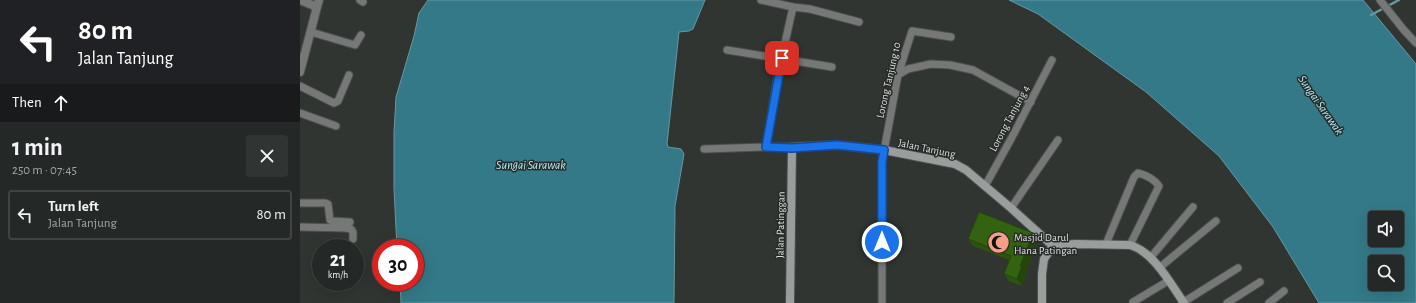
<!DOCTYPE html>
<meta charset="utf-8">
<style>
body{margin:0;font-family:"Alegreya Sans",sans-serif;background:#303432;color:#f1f3f6;height:100vh;display:flex;flex-direction:column;font-size:15px;white-space:nowrap}
*{box-sizing:border-box;margin:0}
p{font-size:13px;color:#a3a6a7}
.icon{flex:none;width:22px;height:22px;fill:none;stroke:currentColor;stroke-width:2;stroke-linecap:round;stroke-linejoin:round}
.map{position:relative;flex:1;overflow:hidden}
.details{display:flex;flex-direction:column;background:#242826;width:300px}
.details>*{flex:none}
.hud{background:#202124;color:#fff;overflow:hidden}
.controls{position:absolute;left:1068px;top:211px;display:grid;gap:8px}
.controls a{display:grid;place-items:center;width:36px;height:36px;border-radius:4px;background:#242826;box-shadow:0 4px 16px #0002,0 0 0 1px #414443;font-size:20px}
.speed{position:absolute;left:12px;top:239px;display:flex;gap:8px;font-size:20px;font-weight:700;text-align:center}
.speed>*{display:grid;place-content:center;width:52px;height:52px;border-radius:50%;background:#242826;box-shadow:0 4px 16px #0002,0 0 0 1px #414443;line-height:1}
.speed small{font-size:10px;font-weight:400}
.speed .limit{border:6px solid #d22;background:#fff;color:#111}
.pin{position:absolute;display:grid;place-items:center;width:34px;height:34px;color:#fff;margin:-17px;border-radius:8px;box-shadow:0 2px 6px #0006}
.me{position:absolute;width:44px;margin:-22px;rotate:0deg;stroke-linejoin:round;filter:drop-shadow(0 0 3px #0008)}
.turn{display:flex;align-items:center;gap:14px;height:84px;padding:0 12px;font-size:18px}
.turn .icon{width:52px;height:52px;stroke-width:2.5}
.turn b{display:block;font-size:28px;line-height:34px}
.then{display:flex;align-items:center;height:38px;padding:0 12px;background:#0003;gap:8px;font-size:15px}
.round{display:grid;place-items:center;flex:none;width:42px;height:42px;border-radius:4px;background:#303432}
.summary{display:flex;align-items:center;justify-content:space-between;height:68px;padding:0 12px}
h1{font-size:24px;font-weight:600;line-height:30px}
ul{padding:0;list-style:none}
li{display:flex;align-items:center;gap:12px;height:50px;margin:0 8px 6px;padding:0 4px;border:2px solid #414443;border-radius:4px}
li div{flex:1}
li b{display:block;font-size:15px}
li em{font-style:normal}
main{display:flex;flex:1;min-height:0}
.map>svg:first-child{display:block}
.water{fill:#347987;stroke:#6698a1;fill-rule:evenodd}
.lines{fill:none;stroke-linecap:round;stroke-linejoin:round}
.stream{stroke:#6698a1;stroke-width:2.5}
.minor-casing{stroke:#4c504d;stroke-width:9}
.tertiary-casing{stroke:#4c504d;stroke-width:10}
.secondary-casing{stroke:#4c504d;stroke-width:10}
.minor{stroke:#757877;stroke-width:7}
.tertiary{stroke:#757877;stroke-width:8}
.secondary{stroke:#999e9d;stroke-width:8}
.wall{fill:#2c540f}
.shaded-wall{fill:#24450c}
.building{fill:#336211;stroke:#24450c}
.route-casing{stroke:#114b97;stroke-width:10}
.route{stroke:#1a73e8;stroke-width:7}
.labels{text-anchor:middle;stroke-width:3;stroke-linejoin:round;paint-order:stroke}
.street-label{font-size:11px;fill:#dcdfdd;stroke:#272b28}
.poi-label{font-size:11px;fill:#dcdfdd;stroke:#272b28;text-anchor:start}
.water-label{font-size:12px;font-style:italic;fill:#b6effb;stroke:#272b28}
</style>
<main>
<section class="details">
<div class="hud">
<div class="turn"><svg class="icon" aria-label="left" viewBox="0 0 24 24"><path d="M17 20v-9H6M10 6l-5 5 5 5"/></svg><div><b>80 m</b>Jalan Tanjung</div></div>
<div class="then">Then<svg class="icon" aria-label="ahead" viewBox="0 0 24 24"><path d="M12 20V5M6 11l6-6 6 6"/></svg></div>
</div>
<div class="summary"><div><h1>1 min</h1><p>250 m · 07:45</p></div><a class="round"><svg class="icon" aria-label="close" viewBox="0 0 24 24"><path d="M6 6l12 12M18 6L6 18"/></svg></a></div>
<ul>
<li><svg class="icon" aria-label="left" viewBox="0 0 24 24"><path d="M17 20v-9H6M10 6l-5 5 5 5"/></svg><div><b>Turn left</b><p>Jalan Tanjung</p></div><em>80 m</em></li>
</ul>
</section>
<div class="map">
<svg width="1116" height="303" viewBox="0 0 1116 303">
<rect width="100%" height="100%" fill="#303532"/>
<path class="water" d="M128,0H405L393,29L389,31L379,32L367,144L368,147L381,149L384,154L375,206L374,303H101L100,282H115V248H97L94,189V132L96,97L114,36L119,13Z
M709,0H1063L1116,64V303H1019L973,227L919,156L846,92L738,14ZM1075,218H1097V240H1075ZM1075,262H1097V284H1075Z"/>
<g class="lines">
<path class="stream" d="M1071,15L1099,0"/>
<defs>
<path id="minor" d="M60,0L63,2
M461,0L493,7
M1080,0L1103,29L1116,43
M11,32L55,45L61,35
M427,50L532,67
M598,75L608,69L631,64L650,65L673,70L731,102
M0,86L34,103L38,101L49,75
M0,113L36,126
M466,147L478,74L493,7L510,9L559,22
M404,149L466,147H492
M685,186L711,139L752,60
M0,203H25L28,204L30,220L32,221L50,222
M711,208L758,140
M0,227L45,228L51,229L53,232V239
M806,244L834,177L838,173C846,175 854,179 859,186L830,245
M851,257L893,207
M859,268L916,221
M833,302L868,281
M582,303V162L598,75L612,31L651,37
M882,303L938,268
M927,303L960,282
M969,303L984,291"/>
<path id="tertiary" d="M0,0L17,7L19,0
M0,72L17,7"/>
<path id="secondary" d="M753,246L775,244L830,245C854,252 870,283 884,303
M490,303L492,147L537,145L584,150L655,164L666,170L711,208L753,246
M742,303V274L744,259L753,246"/>
</defs>
<use href="#minor" class="minor-casing"/>
<use href="#tertiary" class="tertiary-casing"/>
<use href="#secondary" class="secondary-casing"/>
<use href="#minor" class="minor"/>
<use href="#tertiary" class="tertiary"/>
<use href="#secondary" class="secondary"/>
</g>
<path class="wall" d="M733,233L738,240L726,272L727,274L722,286L709,281L704,274L709,260L673,246L668,239Z"/>
<path class="shaded-wall" d="M733,233L738,240L726,272L727,274L722,286L717,279L720,266Z"/>
<path class="building" d="M679,212L733,233L720,266H722L717,279L704,274L711,256L668,239Z"/>
<g class="lines">
<defs>
<path id="route" d="M482,58L466,147L492,148L537,145L584,150L582,162V242"/>
</defs>
<use href="#route" class="route-casing"/>
<use href="#route" class="route"/>
</g>
<defs>
<symbol id="mosque-disc" viewBox="-11 -11 22 22"><circle r="9.5" fill="#f49e8a" stroke="#272b28"/><path d="M3.5-4.9A6 6 0 1 0 3.5 4.9A5 5 0 1 1 3.5-4.9Z" fill="#111"/></symbol>
</defs>
<g fill-rule="evenodd">
<use href="#mosque-disc" x="686" y="230" width="25" height="25"/>
</g>
<g class="labels">
<g class="street-label">
<text transform="translate(588 80) rotate(-77)" y="4">Lorong Tanjung 10</text>
<text transform="translate(709 118) rotate(-62)" y="4">Lorong Tanjung 4</text>
<text transform="translate(627 148) rotate(12)" y="4">Jalan Tanjung</text>
<text transform="translate(480 225) rotate(-89)" y="4">Jalan Patinggan</text>
</g>
<g class="poi-label">
<text x="714" y="241">Masjid Darul<tspan x="714" dy="13">Hana Patingan</tspan></text>
</g>
<g class="water-label">
<text transform="translate(1021 105) rotate(55)" y="4">Sungai Sarawak</text>
<text x="231" y="169">Sungai Sarawak</text>
</g>
</g>
</svg>
<div class="controls">
<a><svg class="icon" aria-label="sound" viewBox="0 0 24 24"><path d="M4 9h4l5-4v14l-5-4H4zM17 9q2 3 0 6"/></svg></a>
<a><svg class="icon" aria-label="search" viewBox="0 0 24 24"><circle cx="10" cy="10" r="6"/><path d="M15 15l6 6"/></svg></a>
</div>
<div class="speed"><div>21<small>km/h</small></div><div class="limit">30</div></div>
<div class="pin" style="left:482px;top:58px;background:#d93025"><svg class="icon" aria-label="arrive" viewBox="0 0 24 24"><path d="M6 21V4h12l-3 4 3 4H6"/></svg></div>
<svg class="me" style="left:582px;top:242px" viewBox="-20 -20 40 40"><circle r="17" fill="#1a73e8" stroke="#fff" stroke-width="3"/><path d="M0-11L8 9 0 5-8 9z" fill="#fff"/></svg>
</div>
</main>
